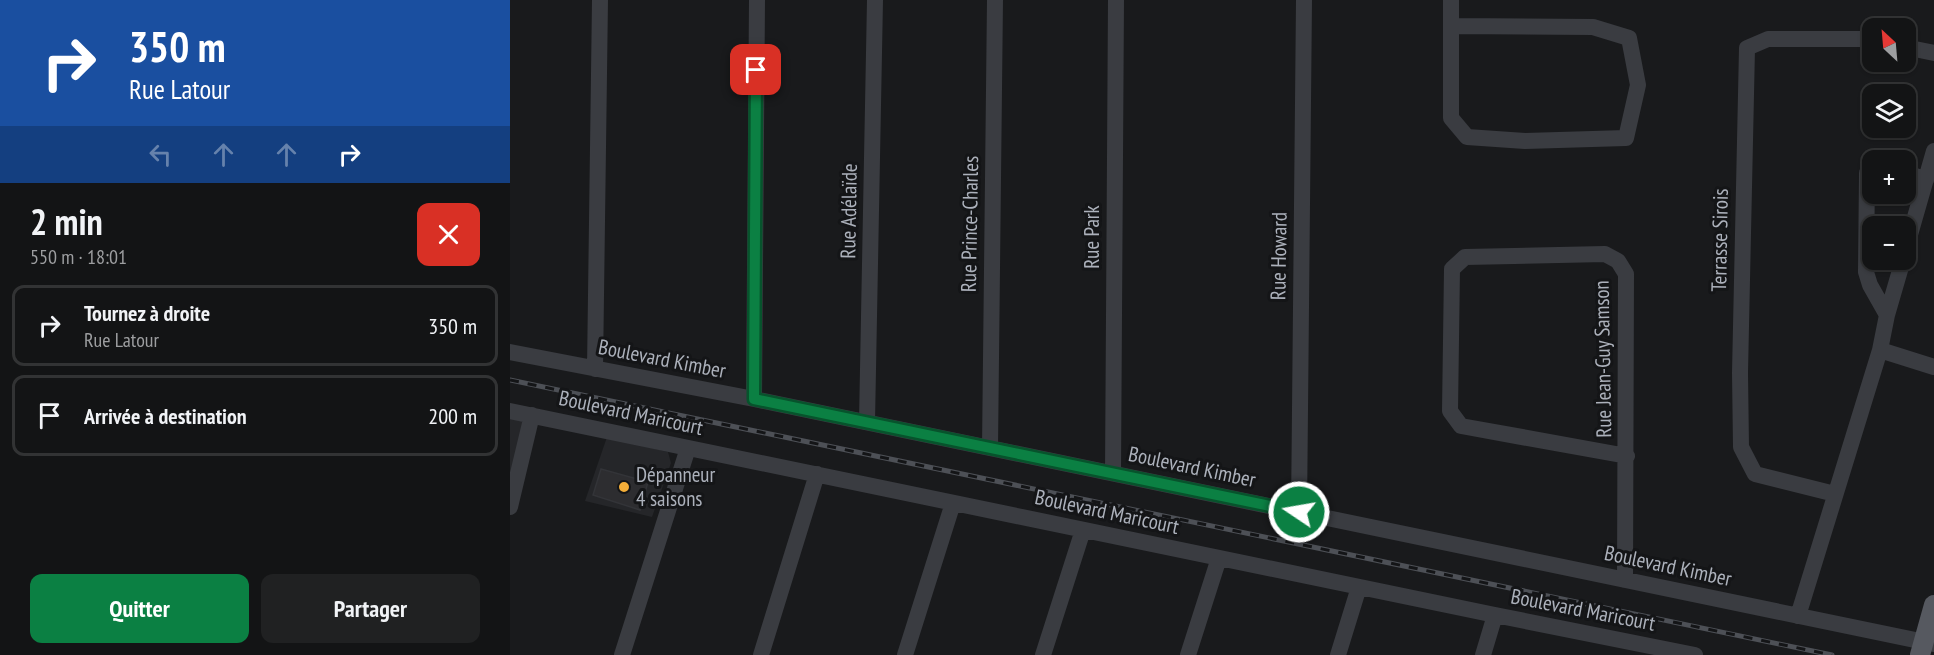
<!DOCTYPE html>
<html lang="fr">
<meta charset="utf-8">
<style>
body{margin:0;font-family:"PT Sans Narrow",sans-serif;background:#202122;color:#f1f3f6;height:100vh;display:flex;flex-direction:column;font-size:22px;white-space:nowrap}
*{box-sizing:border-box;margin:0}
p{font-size:20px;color:#9d9ea0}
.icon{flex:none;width:33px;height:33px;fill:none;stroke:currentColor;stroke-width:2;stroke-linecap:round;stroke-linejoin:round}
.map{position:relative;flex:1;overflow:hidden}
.panel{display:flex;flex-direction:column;background:#131415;width:510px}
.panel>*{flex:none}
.guide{background:#1a4fa0;color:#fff;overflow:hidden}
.needle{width:39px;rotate:334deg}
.controls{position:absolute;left:1352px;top:18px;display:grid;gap:12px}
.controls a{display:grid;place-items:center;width:54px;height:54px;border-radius:12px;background:#131415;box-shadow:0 2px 4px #0004,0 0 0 2px #323334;font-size:30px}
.pin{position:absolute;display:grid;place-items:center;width:51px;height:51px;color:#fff;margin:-26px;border-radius:12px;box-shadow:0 3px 9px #0006}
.me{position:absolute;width:66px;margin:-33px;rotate:282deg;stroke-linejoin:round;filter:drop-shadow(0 0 4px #0008)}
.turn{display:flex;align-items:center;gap:21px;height:126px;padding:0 30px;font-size:27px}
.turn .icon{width:78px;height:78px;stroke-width:2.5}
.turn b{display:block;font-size:42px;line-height:51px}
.lanes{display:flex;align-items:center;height:57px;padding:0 30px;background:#0003;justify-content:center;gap:30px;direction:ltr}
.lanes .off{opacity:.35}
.round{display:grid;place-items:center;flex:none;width:63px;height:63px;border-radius:12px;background:#202122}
.headline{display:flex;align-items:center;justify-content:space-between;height:102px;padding:0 30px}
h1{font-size:36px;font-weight:600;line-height:45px}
.action{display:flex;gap:12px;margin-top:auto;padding:12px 30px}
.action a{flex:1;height:69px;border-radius:12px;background:#0b8043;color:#fff;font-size:24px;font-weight:600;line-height:69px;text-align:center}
.action a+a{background:#202122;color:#f1f3f6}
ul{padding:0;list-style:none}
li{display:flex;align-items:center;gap:18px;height:81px;margin:0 12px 9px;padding:0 18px;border:3px solid #323334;border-radius:12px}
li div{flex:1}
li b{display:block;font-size:22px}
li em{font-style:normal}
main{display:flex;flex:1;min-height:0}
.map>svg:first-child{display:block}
.built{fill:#252629}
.building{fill:#2d2d30;stroke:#333438;stroke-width:1.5}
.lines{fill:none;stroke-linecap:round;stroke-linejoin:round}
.minor{stroke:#3a3c41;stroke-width:16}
.rail-casing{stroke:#4d5056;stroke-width:5}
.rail{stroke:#141517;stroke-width:3;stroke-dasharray:9;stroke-linecap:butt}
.major-bridge{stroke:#565960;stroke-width:20}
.route-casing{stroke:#07532c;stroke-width:15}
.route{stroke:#0b8043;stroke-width:10}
.poi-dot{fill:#f4ae39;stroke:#141517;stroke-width:2}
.labels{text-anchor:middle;stroke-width:6;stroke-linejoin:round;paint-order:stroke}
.street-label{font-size:21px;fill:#acb1bb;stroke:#141517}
.poi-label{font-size:21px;fill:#acb1bb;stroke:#141517;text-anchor:start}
</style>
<main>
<section class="panel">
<div class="guide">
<div class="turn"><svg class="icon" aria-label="right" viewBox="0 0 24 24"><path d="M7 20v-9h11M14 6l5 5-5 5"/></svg><div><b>350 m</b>Rue Latour</div></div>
<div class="lanes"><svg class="icon off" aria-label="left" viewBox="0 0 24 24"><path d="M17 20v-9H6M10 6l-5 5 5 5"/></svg><svg class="icon off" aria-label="ahead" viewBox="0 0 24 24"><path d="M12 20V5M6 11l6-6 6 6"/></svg><svg class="icon off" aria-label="ahead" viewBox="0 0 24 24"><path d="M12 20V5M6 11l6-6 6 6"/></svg><svg class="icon" aria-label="right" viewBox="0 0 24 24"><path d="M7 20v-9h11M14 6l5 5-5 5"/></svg></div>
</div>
<div class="headline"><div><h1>2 min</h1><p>550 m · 18:01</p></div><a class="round" style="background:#d93025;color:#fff"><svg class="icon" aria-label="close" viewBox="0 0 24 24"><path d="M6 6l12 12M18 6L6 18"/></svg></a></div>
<ul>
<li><svg class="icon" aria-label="right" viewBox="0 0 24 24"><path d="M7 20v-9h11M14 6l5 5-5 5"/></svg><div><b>Tournez à droite</b><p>Rue Latour</p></div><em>350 m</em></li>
<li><svg class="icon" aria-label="arrive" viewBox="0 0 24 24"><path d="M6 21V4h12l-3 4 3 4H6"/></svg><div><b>Arrivée à destination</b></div><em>200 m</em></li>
</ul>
<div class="action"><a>Quitter</a><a>Partager</a></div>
</section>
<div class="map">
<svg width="1424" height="655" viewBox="0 0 1424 655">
<rect width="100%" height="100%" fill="#191a1c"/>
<path class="built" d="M0,411L22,415L0,507Z
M97,437L158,452L161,463L142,517L75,501Z"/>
<path class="building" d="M91,469L138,482L130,510L83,495Z"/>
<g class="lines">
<path class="minor" d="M941,0V118L957,137L1015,141L1116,138L1128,85L1119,38L1083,27L942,26
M1395,47L1424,53
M1362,168L1357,173L1356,272L1360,285L1377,315
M1395,172L1416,180
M1395,252L1424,151
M1370,350L1424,367
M0,352L244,399L1424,644
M85,369L90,0
M244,399L247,0
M0,411L985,615L1185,655
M357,422L365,0
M480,448L485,0
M603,473L606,0
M1325,494L1245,474L1231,447L1230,373L1237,48L1258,39H1351L1362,41
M0,507L22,415
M789,512L794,0
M1115,580L1116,274L1108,261L1095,254L955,257L942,269L940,411L951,426L1117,456
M1288,616L1370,350L1377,315L1393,260
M112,655L178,448
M251,655L307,474
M395,655L443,503
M533,655L573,530
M678,655L709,558
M828,655L849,587
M973,655L985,615"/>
<defs>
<path id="rail" d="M0,380L1322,655"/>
</defs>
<use href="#rail" class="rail-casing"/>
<use href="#rail" class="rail"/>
<path class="major-bridge" d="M1410,655L1424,605"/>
</g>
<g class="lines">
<defs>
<path id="route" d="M246,70L244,399L789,512"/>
</defs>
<use href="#route" class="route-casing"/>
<use href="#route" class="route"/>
</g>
<circle class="poi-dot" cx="114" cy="487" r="6"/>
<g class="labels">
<g class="street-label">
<text transform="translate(339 211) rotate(-89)" y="7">Rue Adélaïde</text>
<text transform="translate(460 224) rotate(-89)" y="7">Rue Prince-Charles</text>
<text transform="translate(582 237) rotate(-90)" y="7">Rue Park</text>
<text transform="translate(1210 240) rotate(-89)" y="7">Terrasse Sirois</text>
<text transform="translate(769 256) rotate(-89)" y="7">Rue Howard</text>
<text transform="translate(152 359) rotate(11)" y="7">Boulevard Kimber</text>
<text transform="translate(1093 359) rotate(-91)" y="7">Rue Jean-Guy Samson</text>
<text transform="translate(121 413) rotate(12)" y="7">Boulevard Maricourt</text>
<text transform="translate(682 467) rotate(12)" y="7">Boulevard Kimber</text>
<text transform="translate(597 512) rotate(12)" y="7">Boulevard Maricourt</text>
<text transform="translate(1158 566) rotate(12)" y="7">Boulevard Kimber</text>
<text transform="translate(1073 610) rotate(11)" y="7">Boulevard Maricourt</text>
</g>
<g class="poi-label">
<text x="126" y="482">Dépanneur<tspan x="126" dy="24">4 saisons</tspan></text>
</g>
</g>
</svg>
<div class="controls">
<a><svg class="needle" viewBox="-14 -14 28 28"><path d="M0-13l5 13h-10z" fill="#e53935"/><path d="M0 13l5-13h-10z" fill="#9d9ea0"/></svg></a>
<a><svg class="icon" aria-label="layers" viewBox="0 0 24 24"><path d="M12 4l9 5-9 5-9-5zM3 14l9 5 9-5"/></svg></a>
<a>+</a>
<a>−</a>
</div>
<div class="pin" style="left:246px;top:70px;background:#d93025"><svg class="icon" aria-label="arrive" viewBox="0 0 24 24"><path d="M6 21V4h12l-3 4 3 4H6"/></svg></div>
<svg class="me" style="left:789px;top:512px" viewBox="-20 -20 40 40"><circle r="17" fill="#0b8043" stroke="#fff" stroke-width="3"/><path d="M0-11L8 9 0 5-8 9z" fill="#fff"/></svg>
</div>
</main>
